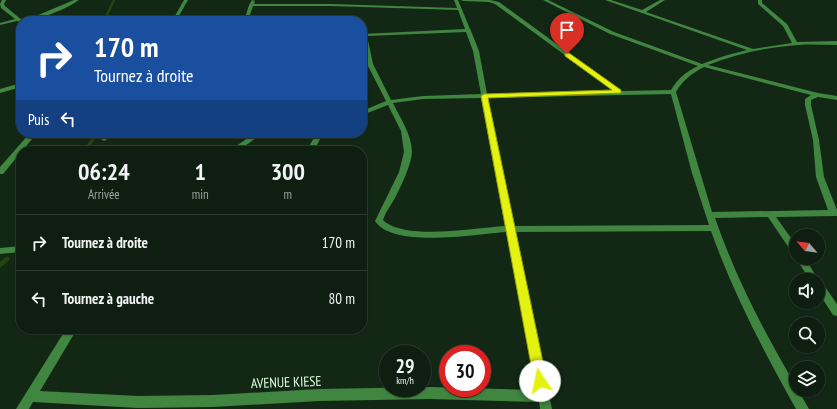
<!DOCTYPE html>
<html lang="fr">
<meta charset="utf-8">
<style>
body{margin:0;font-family:"PT Sans Narrow",sans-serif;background:#172719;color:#f1f3f6;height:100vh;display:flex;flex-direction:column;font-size:15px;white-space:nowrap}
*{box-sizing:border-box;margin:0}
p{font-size:13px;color:#9ba29f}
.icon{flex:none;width:22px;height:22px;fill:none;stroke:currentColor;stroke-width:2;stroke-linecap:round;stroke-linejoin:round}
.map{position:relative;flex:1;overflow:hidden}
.details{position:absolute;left:16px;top:146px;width:351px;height:188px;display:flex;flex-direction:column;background:#0e1e10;border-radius:16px;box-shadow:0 1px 3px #0004,0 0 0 1px #2e3c30}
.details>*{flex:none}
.banner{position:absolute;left:16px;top:16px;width:351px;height:122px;border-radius:16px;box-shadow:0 1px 3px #0004,0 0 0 1px #2e3c30;background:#1a4fa0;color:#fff;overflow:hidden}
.needle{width:26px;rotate:298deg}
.buttons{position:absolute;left:789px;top:229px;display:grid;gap:8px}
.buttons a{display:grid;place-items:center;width:36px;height:36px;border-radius:50%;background:#0e1e10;box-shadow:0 1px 3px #0004,0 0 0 1px #2e3c30;font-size:20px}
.speed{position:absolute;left:379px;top:345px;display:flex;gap:8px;font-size:20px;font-weight:700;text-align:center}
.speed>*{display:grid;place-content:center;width:52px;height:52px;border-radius:50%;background:#0e1e10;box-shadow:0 1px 3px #0004,0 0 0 1px #2e3c30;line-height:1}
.speed small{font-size:10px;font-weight:400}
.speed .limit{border:6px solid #d22;background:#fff;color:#111}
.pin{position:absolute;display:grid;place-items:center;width:34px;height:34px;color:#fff;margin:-41px -17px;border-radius:50% 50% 50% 0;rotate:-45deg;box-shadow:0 0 4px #0007}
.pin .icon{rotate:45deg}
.me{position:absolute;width:44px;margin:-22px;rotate:349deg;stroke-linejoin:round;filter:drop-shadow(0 0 3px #0008)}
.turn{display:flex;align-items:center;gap:14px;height:84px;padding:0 12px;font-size:18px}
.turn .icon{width:52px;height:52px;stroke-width:2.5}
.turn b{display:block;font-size:28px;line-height:34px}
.then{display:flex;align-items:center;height:38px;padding:0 12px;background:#0003;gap:8px;font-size:15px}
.eta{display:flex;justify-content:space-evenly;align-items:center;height:68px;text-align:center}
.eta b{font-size:24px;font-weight:700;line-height:28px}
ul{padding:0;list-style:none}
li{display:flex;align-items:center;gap:12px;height:56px;padding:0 12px;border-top:1px solid #2e3c30}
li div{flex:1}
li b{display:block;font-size:15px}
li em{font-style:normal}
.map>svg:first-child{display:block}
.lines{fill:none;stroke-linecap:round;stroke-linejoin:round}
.stream-far2{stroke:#24450e;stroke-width:2.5}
.stream-far1{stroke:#24450e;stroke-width:3.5}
.stream{stroke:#24450e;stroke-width:4.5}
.service{fill:#408540;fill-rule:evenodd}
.minor{fill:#408540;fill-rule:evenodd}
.route{fill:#e4f212;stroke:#949d0c}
.labels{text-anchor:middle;stroke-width:3;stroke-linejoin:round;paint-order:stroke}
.near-street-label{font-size:14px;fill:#dbfdde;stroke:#122815}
</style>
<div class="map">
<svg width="837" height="409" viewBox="0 0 837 409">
<rect width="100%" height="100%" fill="#122815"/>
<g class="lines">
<path class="stream-far2" d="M104,21L114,0"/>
<path class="stream-far1" d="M85,151L97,133"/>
<path class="stream" d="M0,265L7,259"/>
<path class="service" d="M19,18L21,19V20L0,25V23Z
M104,133H110L106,140L104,141L101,139Z"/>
<path class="minor" d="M2,0H6L4,4L5,6L23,21L19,22L1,8L0,4Z
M74,0H79C68,8 38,21 24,21Z
M184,0H188L176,21H172Z
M252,0L255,1L254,4H331L457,8L454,0H458L470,29L471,30V31L479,51L487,94L614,91L495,4L489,2L463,1L461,0H490L499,2L621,91L671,90C678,78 686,72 698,66L610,34L543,0H548L614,32L702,64L724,56L747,50L605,0H611L642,10L660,0H665L646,12L753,49L792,43L783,26L758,4V0H762V3L787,24L797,42L837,41V45C824,45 812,44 799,45C769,47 737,53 708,65L818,93L837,96V100L818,97L811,100V105L819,140L824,177L837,210V216L776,217L796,245V255L793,254L768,217L715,218C735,276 764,332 796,386V390H798L809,409H796C764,352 733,293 711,231L515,232L552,409H540L539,402L430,399L319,401L213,407L138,408L33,402L29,409H16L66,329H77L40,391L138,396L213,395L319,389L430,387L537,390L506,232C477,234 393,249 375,221L399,172L404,152L401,131L388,105L362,115V111L386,101L367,64L362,34L465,29L458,10L331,6H253L248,21H244L249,5ZM466,32L473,51L481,94L423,96L391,100L373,64L367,36ZM704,67L811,95L805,99V105L813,140L816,177L828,210L712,212L676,92C683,80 691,74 704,67ZM671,94L692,173L709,225L514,226L487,98ZM481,98L505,226C474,228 410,240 385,222L383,220C386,211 392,204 396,196C402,184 411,165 412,152C412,135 400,118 393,103L423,99Z
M21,83V87L0,93V89Z
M30,133H37L3,174H0V167Z
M255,133H263L238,151H229Z
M317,133H323L314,151H306Z
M21,246V252L0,254V248Z
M796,257L805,258L819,281H821L837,304V316L833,315L818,292V280H810L797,260Z"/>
</g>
<path class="route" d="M565,53H569L621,90V93L488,98L547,381L545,386L540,387L536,386L534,381L481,96L484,94L612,90L565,56Z"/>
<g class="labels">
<g class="near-street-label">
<text transform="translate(286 382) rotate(-2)" y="5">AVENUE KIESE</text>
</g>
</g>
</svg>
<div class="buttons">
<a><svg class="needle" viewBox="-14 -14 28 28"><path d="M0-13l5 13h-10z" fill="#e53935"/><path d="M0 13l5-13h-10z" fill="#9ba29f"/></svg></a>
<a><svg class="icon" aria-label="sound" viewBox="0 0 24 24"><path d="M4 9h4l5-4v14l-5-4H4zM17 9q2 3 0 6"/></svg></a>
<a><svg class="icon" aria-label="search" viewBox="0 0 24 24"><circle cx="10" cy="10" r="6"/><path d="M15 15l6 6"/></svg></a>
<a><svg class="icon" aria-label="layers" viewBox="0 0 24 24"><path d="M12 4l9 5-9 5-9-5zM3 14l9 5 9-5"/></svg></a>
</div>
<div class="speed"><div>29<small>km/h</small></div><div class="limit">30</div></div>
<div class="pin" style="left:567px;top:54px;background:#d93025"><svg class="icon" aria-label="arrive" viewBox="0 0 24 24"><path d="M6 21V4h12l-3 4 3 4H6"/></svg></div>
<svg class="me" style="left:540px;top:381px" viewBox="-20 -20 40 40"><circle r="19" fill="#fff"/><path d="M0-13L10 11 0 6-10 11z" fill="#e4f212"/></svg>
<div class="banner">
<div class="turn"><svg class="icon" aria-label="right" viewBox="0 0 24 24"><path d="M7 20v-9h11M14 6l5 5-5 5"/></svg><div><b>170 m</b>Tournez à droite</div></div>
<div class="then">Puis<svg class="icon" aria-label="left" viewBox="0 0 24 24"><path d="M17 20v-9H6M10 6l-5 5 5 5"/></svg></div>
</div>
<section class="details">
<div class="eta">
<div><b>06:24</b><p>Arrivée</p></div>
<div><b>1</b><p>min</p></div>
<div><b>300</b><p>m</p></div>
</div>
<ul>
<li><svg class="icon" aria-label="right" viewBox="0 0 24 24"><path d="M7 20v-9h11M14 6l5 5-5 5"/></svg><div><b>Tournez à droite</b></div><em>170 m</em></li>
<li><svg class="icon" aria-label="left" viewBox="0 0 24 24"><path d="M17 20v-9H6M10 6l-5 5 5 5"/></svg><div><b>Tournez à gauche</b></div><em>80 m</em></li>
</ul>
</section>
</div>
